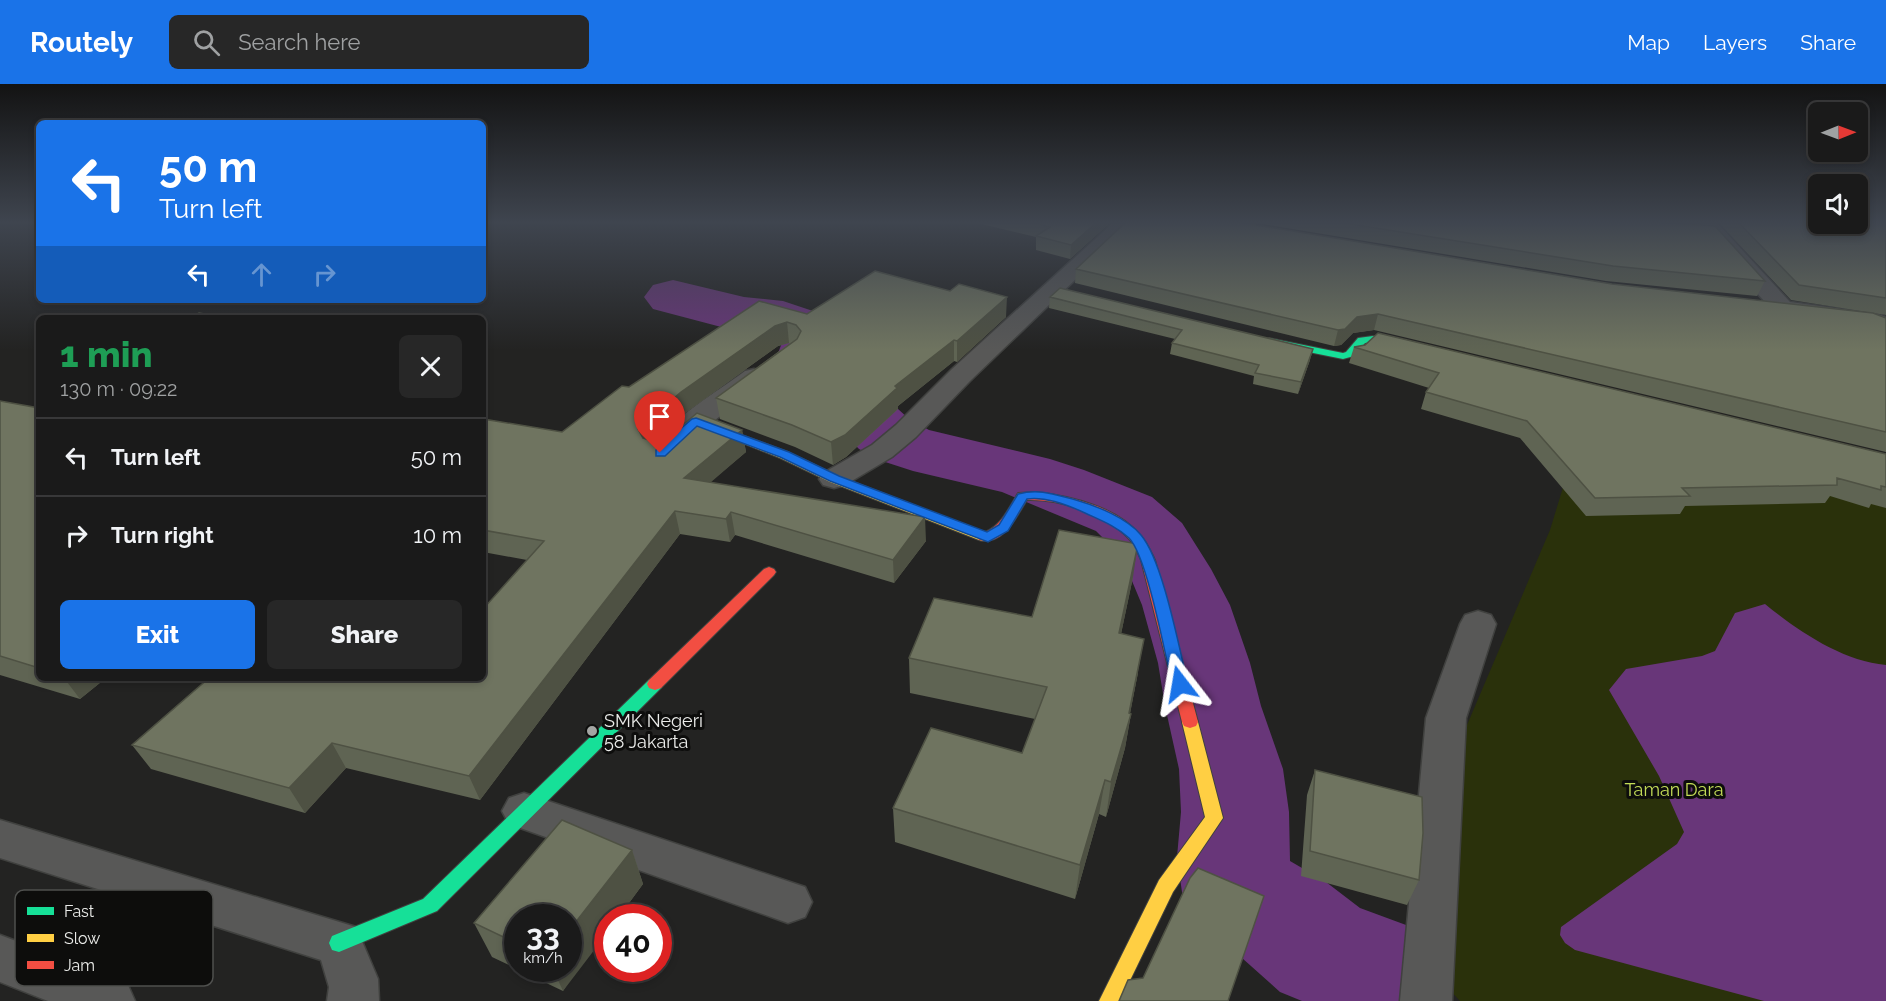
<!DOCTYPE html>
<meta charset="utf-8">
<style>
body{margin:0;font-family:Raleway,sans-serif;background:#272727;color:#f1f3f6;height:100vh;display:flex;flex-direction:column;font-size:22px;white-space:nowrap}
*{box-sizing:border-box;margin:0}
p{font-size:20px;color:#9fa1a2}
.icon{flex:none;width:33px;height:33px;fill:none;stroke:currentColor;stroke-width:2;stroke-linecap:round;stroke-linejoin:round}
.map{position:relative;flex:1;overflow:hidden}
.drawer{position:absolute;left:36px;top:231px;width:450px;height:366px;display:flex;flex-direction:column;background:#1a1a1a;border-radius:9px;box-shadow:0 3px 9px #0003,0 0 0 2px #383839}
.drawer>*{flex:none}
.hud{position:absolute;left:36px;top:36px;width:450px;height:183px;border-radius:9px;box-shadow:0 3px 9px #0003,0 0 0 2px #383839;background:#1a73e8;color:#fff;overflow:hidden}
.needle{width:39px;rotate:89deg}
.buttons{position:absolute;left:1808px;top:18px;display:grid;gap:12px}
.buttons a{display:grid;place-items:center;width:60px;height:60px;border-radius:9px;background:#1a1a1a;box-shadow:0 3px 9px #0003,0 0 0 2px #383839;font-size:30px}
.speed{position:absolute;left:504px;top:820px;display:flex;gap:12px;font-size:30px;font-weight:700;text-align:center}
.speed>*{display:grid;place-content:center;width:78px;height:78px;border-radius:50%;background:#1a1a1a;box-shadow:0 3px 9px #0003,0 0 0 2px #383839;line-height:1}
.speed small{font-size:15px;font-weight:400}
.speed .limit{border:9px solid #d22;background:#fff;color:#111}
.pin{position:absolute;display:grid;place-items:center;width:51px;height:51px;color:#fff;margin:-62px -26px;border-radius:50% 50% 50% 0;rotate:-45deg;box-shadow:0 0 6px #0007}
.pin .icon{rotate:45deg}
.me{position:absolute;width:66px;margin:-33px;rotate:346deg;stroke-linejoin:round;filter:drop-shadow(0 0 4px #0008)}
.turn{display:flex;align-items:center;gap:21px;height:126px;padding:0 24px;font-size:27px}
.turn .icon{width:78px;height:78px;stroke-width:2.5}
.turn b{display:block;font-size:42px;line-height:51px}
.lanes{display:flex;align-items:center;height:57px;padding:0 24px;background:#0003;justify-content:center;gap:30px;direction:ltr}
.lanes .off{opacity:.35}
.round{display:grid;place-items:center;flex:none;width:63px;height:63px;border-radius:9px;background:#272727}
.head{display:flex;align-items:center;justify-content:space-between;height:102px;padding:0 24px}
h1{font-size:36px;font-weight:800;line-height:45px;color:#1e9e55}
.primary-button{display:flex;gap:12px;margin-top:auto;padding:12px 24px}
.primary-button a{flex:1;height:69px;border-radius:9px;background:#1a73e8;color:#fff;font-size:24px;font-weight:800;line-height:69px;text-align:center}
.primary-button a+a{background:#272727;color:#f1f3f6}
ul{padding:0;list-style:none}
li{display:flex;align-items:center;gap:18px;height:78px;padding:0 24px;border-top:2px solid #383839}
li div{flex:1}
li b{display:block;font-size:22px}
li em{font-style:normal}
header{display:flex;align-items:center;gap:36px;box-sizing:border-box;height:84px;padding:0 30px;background:#1a73e8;color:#fff}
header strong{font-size:28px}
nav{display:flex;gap:33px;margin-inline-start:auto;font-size:21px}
.search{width:420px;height:54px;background:#272727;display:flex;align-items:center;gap:15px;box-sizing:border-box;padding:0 21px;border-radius:9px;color:#9fa1a2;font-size:22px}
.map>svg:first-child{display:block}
.green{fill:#2a310b}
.water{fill:#683679}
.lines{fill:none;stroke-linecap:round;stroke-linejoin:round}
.river{fill:#683679;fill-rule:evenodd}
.street-casing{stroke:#40413f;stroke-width:3}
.fast-casing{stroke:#40413f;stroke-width:2}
.slow-casing{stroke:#40413f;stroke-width:2}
.jam-casing{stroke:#40413f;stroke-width:2}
.street{fill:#585857;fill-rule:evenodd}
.fast{fill:#16e098;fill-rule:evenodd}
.slow{fill:#ffcf43;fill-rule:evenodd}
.jam{fill:#f24e42;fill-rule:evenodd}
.wall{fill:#5f6453;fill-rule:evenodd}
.shaded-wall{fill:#4e5143}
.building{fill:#6f7460;stroke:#4e5143;stroke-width:1.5}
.route{fill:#1a73e8;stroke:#114b97;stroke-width:1.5}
.poi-dot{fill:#a4a5a3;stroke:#0d0d0c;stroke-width:2}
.labels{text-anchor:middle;stroke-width:6;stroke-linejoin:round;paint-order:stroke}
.near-poi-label{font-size:18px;fill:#eaebe9;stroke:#0d0d0c;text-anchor:start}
.near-park-label{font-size:18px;fill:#c3dc57;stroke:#0d0d0c}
.key{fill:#0d0d0c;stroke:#4f504e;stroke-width:1.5}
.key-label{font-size:16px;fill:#eaebe9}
</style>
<header>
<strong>Routely</strong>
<div class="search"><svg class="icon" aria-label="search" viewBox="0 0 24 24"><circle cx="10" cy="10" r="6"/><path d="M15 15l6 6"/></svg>Search here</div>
<nav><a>Map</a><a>Layers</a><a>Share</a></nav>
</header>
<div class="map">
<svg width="1886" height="917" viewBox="0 0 1886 917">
<rect width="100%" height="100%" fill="#232322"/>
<path class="green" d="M1623,360L1886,423V917H1460L1449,905L1467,641L1550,446L1572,374Z"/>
<path class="water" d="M1765,520C1798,547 1842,577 1886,581V917H1764L1575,866L1565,859L1560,851L1561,843L1677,760L1684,748L1659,692L1609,606L1626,585L1702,572L1715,567L1735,529Z"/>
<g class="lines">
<path class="river" d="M673,196L744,213L783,217L831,233L844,256L837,288L875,304L909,335L929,346L1050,375L1084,386L1152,413L1182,439L1211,485L1230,521L1250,579L1261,622L1283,685L1289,728L1290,777L1326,798L1360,824L1425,848L1443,890L1432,917H1302L1280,908L1242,874L1198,844L1182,808L1177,773L1181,728L1179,685L1165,622L1158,579L1142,521L1127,485L1119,470L1096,447L1002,408L913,387L879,376L859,365L827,332L788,315L772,296L774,280L783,256L772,252L744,249L653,225L644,213L653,201Z"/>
<defs>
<path id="street" d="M1114,138L1134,139L970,297L916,353L892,373L845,401L834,404L823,401L819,395L823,389L872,361L896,341L952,285Z
M1693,138H1715L1722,144L1790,218L1878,230L1886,233V252C1877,250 1873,245 1864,242L1775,229Z
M754,285L763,287L767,293L763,299L706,343L678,368L668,371L658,368L653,362C673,333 717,308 745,287Z
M1478,527L1491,531L1496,540L1466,634L1452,917H1400L1426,634L1460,540L1465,531Z
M524,709L805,803L812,818L805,833L788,839L509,740L502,727L509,714Z
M0,736L356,843L378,895L379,917H327L329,903L321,876L0,774Z
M0,851L127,899L135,917H48L0,898Z"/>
<path id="fast" d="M1373,252L1419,262L1420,264L1415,267L1373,258L1365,259L1354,272L1343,275L1269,260L1264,257L1269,254L1343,269L1346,268L1358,254Z
M655,594L661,596L663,600L661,604L437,827L339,868L332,866L329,859L332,852L423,815L649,596Z"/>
<path id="slow" d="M701,336L788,368L838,392L989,450L991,453L984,457L979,456L830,398L780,374L697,341L695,339Z
M1190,632L1196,634L1198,638L1223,734L1173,808L1120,917H1099L1159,796L1205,733L1182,638L1184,634Z"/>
<path id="jam" d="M1036,408C1071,412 1118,423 1141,452C1147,459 1151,468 1155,476L1198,638L1196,642L1190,644L1184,642L1182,638L1141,476C1138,469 1135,461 1130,456C1106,430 1062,415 1027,416C1016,433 1004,462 979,456L977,453L979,450C1000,445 1007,427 1018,409Z
M769,483L774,485L776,488L774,491L661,604L655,606L649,604L647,600L649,596L764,485Z"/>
</defs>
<use href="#street" class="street-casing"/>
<use href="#fast" class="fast-casing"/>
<use href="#slow" class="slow-casing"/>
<use href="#jam" class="jam-casing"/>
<use href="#street" class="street"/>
<use href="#fast" class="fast"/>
<use href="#slow" class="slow"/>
<use href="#jam" class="jam"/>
</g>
<path class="wall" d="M973,138H1111L1070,175L1036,166V153Z
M1251,138H1657L1765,197L1757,212L1606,197Z
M1718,138H1886V231L1791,216Z
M1076,185L1612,200L1886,234V368L1374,246L1353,249L1341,261L1334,262L1075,199Z
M1050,213L1310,276L1298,310L1253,300L1254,292L1170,270L1172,259L1175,255L1049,224Z
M807,230L1006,233L957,278L954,277L898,322V325L846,373L833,381L795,363L720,335L716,314L790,259H789L778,262L685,329L654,357L742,346L746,368L710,398L926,457L894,499L735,451L730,458L680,450L480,716L346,684L305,729L151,685L132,661L483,594L484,524L527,476L483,468V335L562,348L629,303Z
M1354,263L1886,370V424L1871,420L1869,424L1830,412L1825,419L1685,422L1680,430L1586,432L1520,354L1421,325L1426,308L1429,304L1349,279Z
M0,317L39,324V594H106L80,615L0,591Z
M1133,493L1121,550L1138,589L1130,629L1131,630L1125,664L1106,733L1099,730L1075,815L895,758L893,724L1022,669L1035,635L910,609L909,574L1032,533Z
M1315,686L1419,796L1407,821L1301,792L1307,711Z
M632,766L643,800L618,834H608L563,907L492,873L474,839ZM518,834L568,885H518Z"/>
<path class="shaded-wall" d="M1097,138H1111L1070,175L1071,161Z
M1007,213L1006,233L957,278V257Z
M1378,230L1374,246L1353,249L1341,261L1334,262L1338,246L1357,233Z
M787,238L789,259L778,262L685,329L643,368L638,345L681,308L775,242Z
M954,256V277L898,322V325L846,373L833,381L831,358L895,302Z
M1313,265L1310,276L1298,310L1301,298Z
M742,346L746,368L689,417L684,394Z
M675,427L680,450L480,716L469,692Z
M731,428L735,451L730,458L726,435Z
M925,433L926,457L894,499L893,476Z
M1138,460L1133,493L1114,583L1119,549Z
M1144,555L1128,641L1131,630L1125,664L1106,733L1111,698Z
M64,594H106L80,615Z
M332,659L346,684L305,729L289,704Z
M1105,696L1099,730L1075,815L1080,781Z
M632,766L643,800L618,834H608V848L563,907L553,885H568V848Z"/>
<path class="building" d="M1030,138H1097L1071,161L1036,152L1050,143Z
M1126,138H1238L1612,200L1873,229L1886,234V348L1378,230L1357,233L1345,245L1338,246L1076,185Z
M1338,138H1657L1715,142L1765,197L1613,182Z
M1738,138H1818V140H1857V138H1886V214L1799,201Z
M875,187L950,207L959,200L1007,213L957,257L954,256L895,302L897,304L845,351L831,358L792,341L716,314L797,255L801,247L796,241L787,238L775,242L681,308L638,345L643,354L656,358L667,354L697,329L742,346L684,394L925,433L893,476L731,428L726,435L675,427L469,692L332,659L289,704L132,661L209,594H483V523L484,524L544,457L483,446V335L562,348L622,302L629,303L759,217L807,230Z
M1060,204L1313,265L1301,298L1255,289L1259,281L1172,259L1182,246L1050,213Z
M199,229L227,234H190Z
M1378,249L1886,370V403L1881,402V406L1837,394V401L1682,404L1690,412L1595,414L1527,337L1426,308L1439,289L1354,263L1365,261Z
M0,317L39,324V584L0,572Z
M1059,446L1138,460L1119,549L1144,555L1129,629L1131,630L1111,698L1105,696L1080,781L893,724L931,644L1022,669L1047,603L909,574L934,514L1032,533Z
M1315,686L1422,713L1423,749L1419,796L1310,767Z
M562,736L632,766L568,848V834H518V860L474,839Z
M1198,784L1264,812L1228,917H1119L1128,896L1143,894L1190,794Z"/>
<linearGradient id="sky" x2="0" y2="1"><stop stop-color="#131313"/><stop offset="0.52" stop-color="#3f454f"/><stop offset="1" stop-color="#3f454f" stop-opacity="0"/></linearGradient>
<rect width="1886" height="266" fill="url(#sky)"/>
<path class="route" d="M696,334L789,368L839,392L987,448L999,441L1018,410C1040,404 1056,411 1076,416C1097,422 1127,434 1141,451C1163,477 1179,564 1188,600L1186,604H1175L1172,600C1165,570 1147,472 1129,454C1116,442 1100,436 1085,429C1068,421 1046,412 1027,415L1008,447L988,458L830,397L780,373L697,342L665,372H656V366L692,335Z"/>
<circle class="poi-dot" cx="592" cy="647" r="6"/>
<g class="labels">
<g class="near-poi-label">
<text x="604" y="643">SMK Negeri<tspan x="604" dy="21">58 Jakarta</tspan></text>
</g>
<g class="near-park-label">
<text x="1674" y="712">Taman Dara</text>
</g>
</g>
<rect x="15" y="806" width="198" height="96" rx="9" class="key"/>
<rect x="27" y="823" width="27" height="8" fill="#16e098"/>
<rect x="27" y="850" width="27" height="8" fill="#ffcf43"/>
<rect x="27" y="877" width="27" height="8" fill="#f24e42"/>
<g class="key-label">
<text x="64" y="833">Fast</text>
<text x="64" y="860">Slow</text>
<text x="64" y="887">Jam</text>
</g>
</svg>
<div class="buttons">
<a><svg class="needle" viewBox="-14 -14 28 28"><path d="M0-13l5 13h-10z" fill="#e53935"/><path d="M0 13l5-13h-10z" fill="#9fa1a2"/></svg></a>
<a><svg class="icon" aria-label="sound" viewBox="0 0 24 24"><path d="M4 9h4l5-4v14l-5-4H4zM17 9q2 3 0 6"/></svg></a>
</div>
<div class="speed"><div>33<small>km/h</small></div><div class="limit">40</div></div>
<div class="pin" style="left:660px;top:369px;background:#d93025"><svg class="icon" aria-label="arrive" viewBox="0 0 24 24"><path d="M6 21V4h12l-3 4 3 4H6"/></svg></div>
<svg class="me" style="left:1180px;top:600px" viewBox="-20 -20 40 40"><path d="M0-17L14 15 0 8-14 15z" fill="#1a73e8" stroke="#fff" stroke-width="4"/></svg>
<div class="hud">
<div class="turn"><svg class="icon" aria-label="left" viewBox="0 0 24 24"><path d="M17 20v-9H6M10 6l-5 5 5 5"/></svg><div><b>50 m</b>Turn left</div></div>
<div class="lanes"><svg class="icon" aria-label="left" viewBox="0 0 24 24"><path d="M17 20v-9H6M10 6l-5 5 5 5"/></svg><svg class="icon off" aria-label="ahead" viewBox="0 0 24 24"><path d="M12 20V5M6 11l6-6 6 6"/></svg><svg class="icon off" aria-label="right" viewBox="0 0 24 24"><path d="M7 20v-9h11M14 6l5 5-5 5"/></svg></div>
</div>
<section class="drawer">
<div class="head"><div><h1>1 min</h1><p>130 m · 09:22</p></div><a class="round"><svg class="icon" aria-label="close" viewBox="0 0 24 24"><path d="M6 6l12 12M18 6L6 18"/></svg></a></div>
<ul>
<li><svg class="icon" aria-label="left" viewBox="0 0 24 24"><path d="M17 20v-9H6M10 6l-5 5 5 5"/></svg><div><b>Turn left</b></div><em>50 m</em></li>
<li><svg class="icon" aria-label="right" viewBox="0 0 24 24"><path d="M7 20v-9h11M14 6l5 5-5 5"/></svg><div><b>Turn right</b></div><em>10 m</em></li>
</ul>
<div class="primary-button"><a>Exit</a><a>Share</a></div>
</section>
</div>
